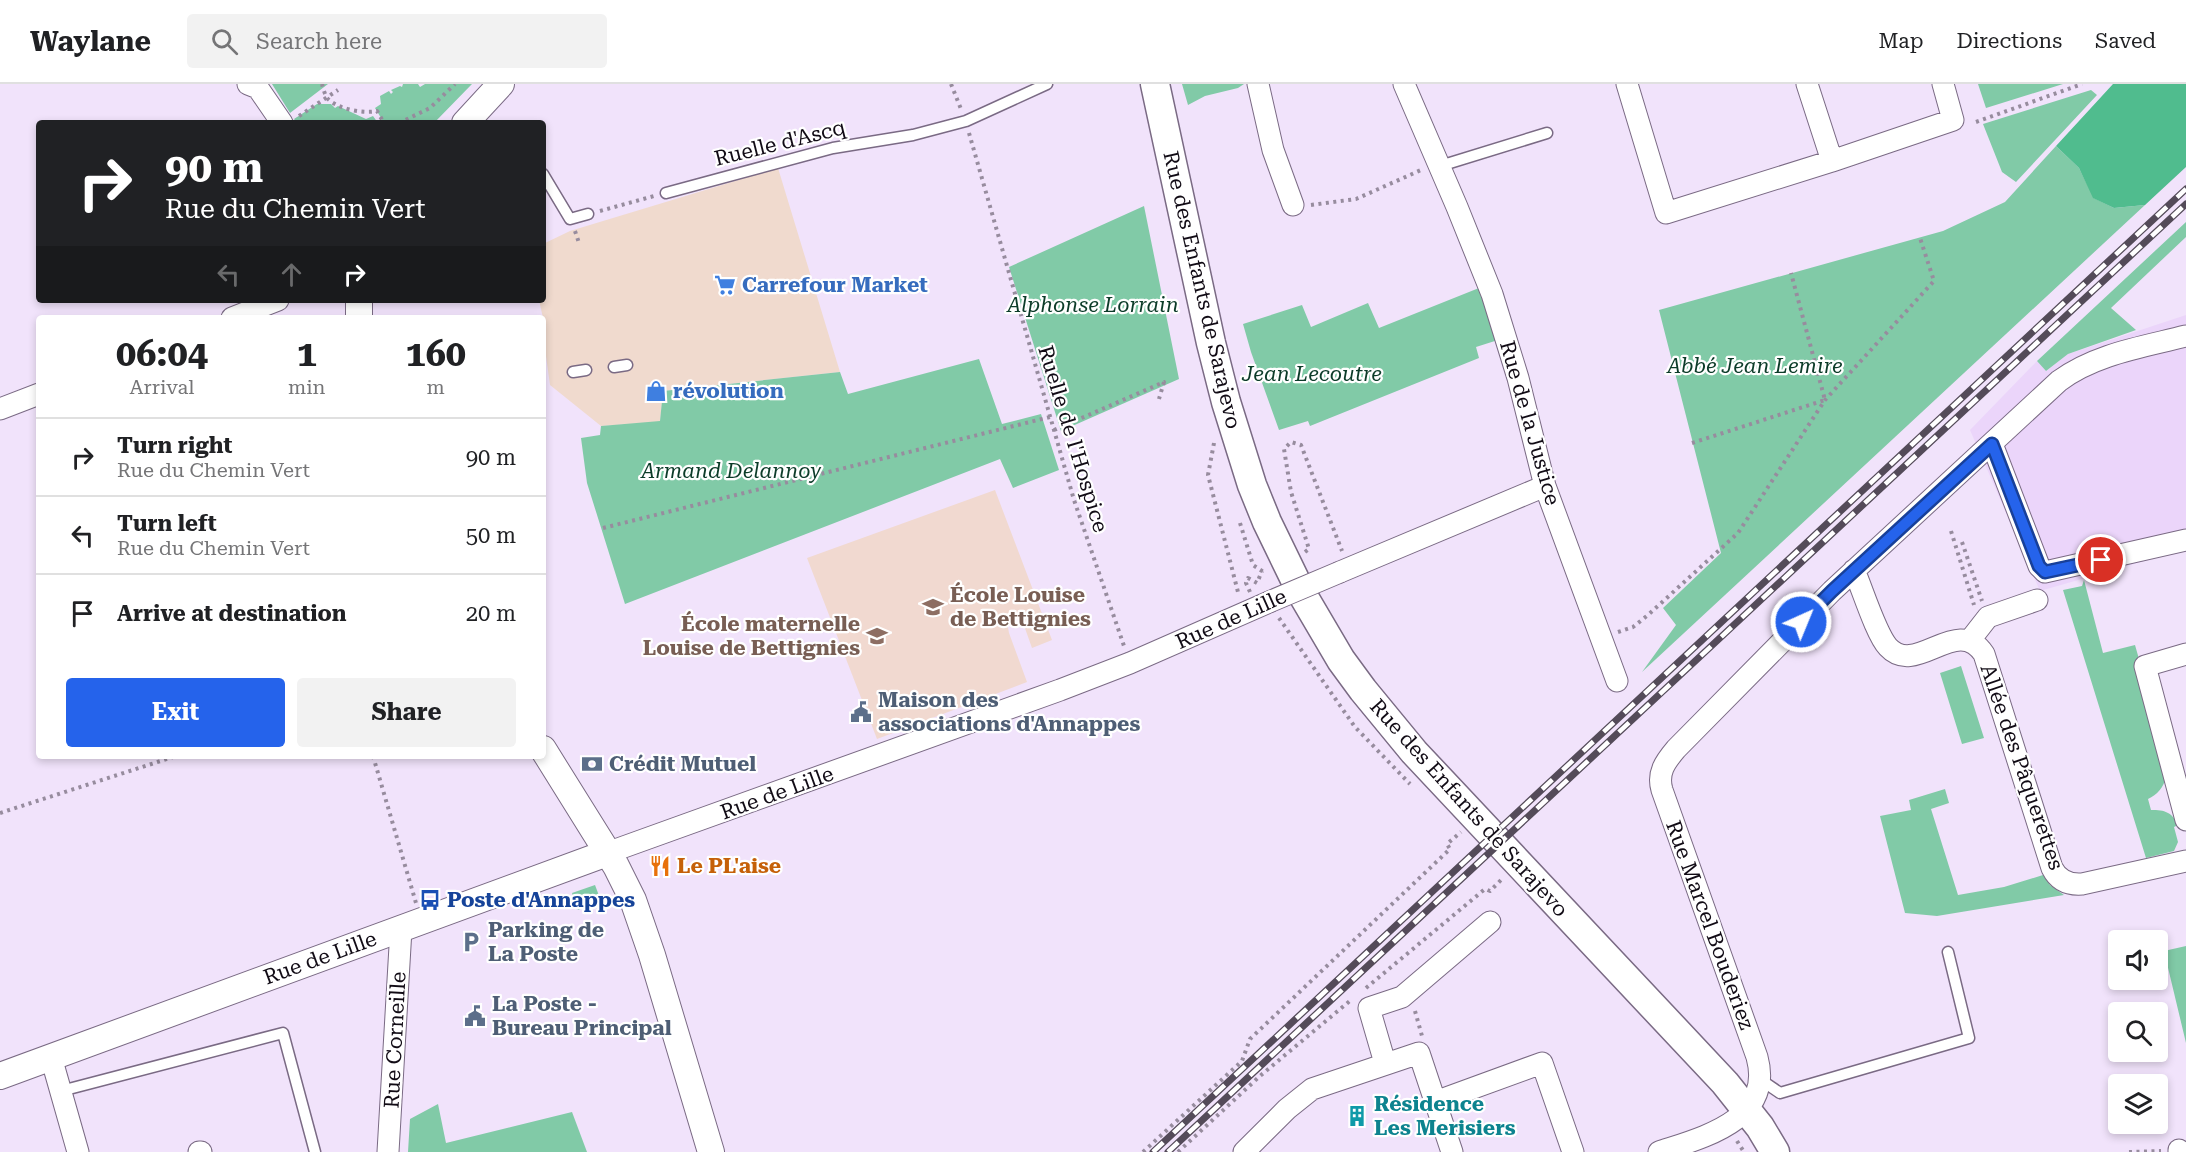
<!DOCTYPE html>
<meta charset="utf-8">
<style>
body{margin:0;font-family:"Roboto Serif",serif;background:#f2f2f2;color:#202124;height:100vh;display:flex;flex-direction:column;font-size:22px;white-space:nowrap}
*{box-sizing:border-box;margin:0}
p{font-size:20px;color:#757577}
.icon{flex:none;width:33px;height:33px;fill:none;stroke:currentColor;stroke-width:2;stroke-linecap:round;stroke-linejoin:round}
.map{position:relative;flex:1;overflow:hidden}
.side{position:absolute;left:36px;top:231px;width:510px;height:444px;display:flex;flex-direction:column;background:#fff;border-radius:6px;box-shadow:0 3px 9px #0003}
.side>*{flex:none}
.guide{position:absolute;left:36px;top:36px;width:510px;height:183px;border-radius:6px;box-shadow:0 3px 9px #0003;background:#202124;color:#fff;overflow:hidden}
.tools{position:absolute;left:2108px;top:846px;display:grid;gap:12px}
.tools a{display:grid;place-items:center;width:60px;height:60px;border-radius:6px;background:#fff;box-shadow:0 3px 9px #0003;font-size:30px}
.pin{position:absolute;display:grid;place-items:center;width:51px;height:51px;color:#fff;margin:-26px;border:3px solid #fff;border-radius:50%;box-shadow:0 2px 6px #0007}
.me{position:absolute;width:66px;margin:-33px;rotate:44deg;stroke-linejoin:round;filter:drop-shadow(0 0 4px #0008)}
.turn{display:flex;align-items:center;gap:21px;height:126px;padding:0 30px;font-size:27px}
.turn .icon{width:78px;height:78px;stroke-width:2.5}
.turn b{display:block;font-size:42px;line-height:51px}
.lanes{display:flex;align-items:center;height:57px;padding:0 30px;background:#0003;justify-content:center;gap:30px;direction:ltr}
.lanes .off{opacity:.35}
.eta{display:flex;justify-content:space-evenly;align-items:center;height:102px;text-align:center}
.eta b{font-size:36px;font-weight:700;line-height:42px}
.primary-button{display:flex;gap:12px;margin-top:auto;padding:12px 30px}
.primary-button a{flex:1;height:69px;border-radius:6px;background:#2563eb;color:#fff;font-size:24px;font-weight:700;line-height:69px;text-align:center}
.primary-button a+a{background:#f2f2f2;color:#202124}
ul{padding:0;list-style:none}
li{display:flex;align-items:center;gap:18px;height:78px;padding:0 30px;border-top:2px solid #e0e0e0}
li div{flex:1}
li b{display:block;font-size:22px}
li em{font-style:normal}
header{display:flex;align-items:center;gap:36px;box-sizing:border-box;height:84px;padding:0 30px;background:#fff;border-bottom:2px solid #e0e0e0}
header strong{font-size:28px}
nav{display:flex;gap:33px;margin-inline-start:auto;font-size:21px}
.search{width:420px;height:54px;background:#f2f2f2;display:flex;align-items:center;gap:15px;box-sizing:border-box;padding:0 21px;border-radius:6px;color:#757577;font-size:22px}
.map>svg:first-child{display:block}
.commercial{fill:#f0dace}
.built{fill:#ebd5fa}
.education{fill:#f1d9d0}
.green{fill:#81caa7}
.forest{fill:#50bc8e}
.lines{fill:none;stroke-linecap:round;stroke-linejoin:round}
.service-casing{stroke:#7a6a84;stroke-width:13}
.minor-casing{stroke:#7a6a84;stroke-width:23}
.tertiary-casing{stroke:#7a6a84;stroke-width:28}
.secondary-casing{stroke:#7a6a84;stroke-width:31}
.path{stroke:#978c9e;stroke-width:4;stroke-dasharray:3 4.5;stroke-linecap:butt}
.service{stroke:#fff;stroke-width:10}
.minor{stroke:#fff;stroke-width:21}
.tertiary{stroke:#fff;stroke-width:26}
.secondary{stroke:#fff;stroke-width:28}
.rail-casing{stroke:#544b59;stroke-width:7}
.rail{stroke:#fff;stroke-width:4.5;stroke-dasharray:14;stroke-linecap:butt}
.minor-bridge-casing{stroke:#7a6a84;stroke-width:23;stroke-linecap:butt}
.minor-bridge{stroke:#fff;stroke-width:21}
.route-casing{stroke:#184099;stroke-width:15}
.route{stroke:#2563eb;stroke-width:10}
.labels{text-anchor:middle;stroke-width:4.5;stroke-linejoin:round;paint-order:stroke}
.street-label{font-size:21px;fill:#110b15;stroke:#fff}
.shop-label{font-size:21px;font-weight:bold;fill:#366cbe;stroke:#fff;text-anchor:start}
.park-label{font-size:21px;font-style:italic;fill:#0c3c29;stroke:#fff}
.education-label{font-size:21px;font-weight:bold;fill:#785e54;stroke:#fff;text-anchor:start}
.service-label{font-size:21px;font-weight:bold;fill:#4e5e75;stroke:#fff;text-anchor:start}
.food-label{font-size:21px;font-weight:bold;fill:#c56008;stroke:#fff;text-anchor:start}
.transit-label{font-size:21px;font-weight:bold;fill:#164399;stroke:#fff;text-anchor:start}
.culture-label{font-size:21px;font-weight:bold;fill:#0d838f;stroke:#fff;text-anchor:start}
</style>
<header>
<strong>Waylane</strong>
<div class="search"><svg class="icon" aria-label="search" viewBox="0 0 24 24"><circle cx="10" cy="10" r="6"/><path d="M15 15l6 6"/></svg>Search here</div>
<nav><a>Map</a><a>Directions</a><a>Saved</a></nav>
</header>
<div class="map">
<svg width="2186" height="1068" viewBox="0 0 2186 1068">
<rect width="100%" height="100%" fill="#f1e3fb"/>
<path class="commercial" d="M778,84L840,288L663,307L660,338L601,342L550,301L546,272H543V234L539,216H543V160L570,147Z"/>
<path class="built" d="M2186,231V465L2040,507L1970,346L2037,277L2046,287L2068,270Z"/>
<path class="education" d="M995,406L1052,556L1032,564L1021,533L1007,538L1009,549L1027,598L877,655L807,474Z"/>
<path class="green" d="M272,0H328L290,29Z
M403,0H418L420,3L425,0H472L434,39H384L375,24L381,20L380,12L389,7L391,10L393,8L391,6L400,2L402,3Z
M1182,0H1244L1238,4L1205,12L1188,21Z
M1978,0H2063L1986,24Z
M2091,6L2097,11L2016,98L2002,88L1983,40Z
M317,20H331L335,24L338,22L366,35L373,32L378,39H297L294,35Z
M2056,62L2079,84L2094,114L2114,124L2145,121L1642,588L1676,541L1663,524L1721,469L1659,226L1943,147L2005,118Z
M1144,122L1179,295L1061,347L1009,183Z
M2186,138V153L2111,224L2136,246L2068,270L2046,287L2037,277Z
M1479,204L1498,256L1476,263L1479,274L1310,342L1308,337L1279,346L1251,268L1243,240L1302,221L1311,243L1368,219L1379,244Z
M979,275L1002,340L1041,330L1059,386L1013,404L1000,375L625,520L587,399L581,354L600,351L601,342L660,337L663,307L840,288L848,310Z
M2084,496L2103,569L2135,561L2139,575L2136,577L2166,693C2164,703 2157,711 2148,715L2151,726C2165,726 2172,728 2178,741L2174,743L2178,758L2174,767L2146,774L2063,506L2082,502Z
M1961,582L1984,654L1962,660L1940,589Z
M1945,705L1949,719L1931,725L1958,811L2004,803L2043,791L2050,801L2064,811L1937,832L1905,829L1880,732L1911,726L1909,716Z
M595,801L601,817L578,826L572,809Z
M2186,862V959L2164,867Z
M438,1020L446,1059L572,1028L587,1068H408L410,1035Z"/>
<path class="forest" d="M2113,0H2186V83L2145,121L2114,124L2093,114L2079,84L2056,62Z"/>
<g class="lines">
<defs>
<path id="service" d="M1440,82L1547,49
M543,90L570,135L588,130
M666,109L833,64L913,51L966,37L1047,0
M614,283L627,281
M573,288L586,286
M1761,996L1780,1009L1969,954L1948,868
M61,1007L283,949L315,1068"/>
<path id="minor" d="M248,0L258,4L282,39
M1258,0L1273,66L1293,121
M1404,0L1457,123L1492,210L1518,294L1545,402L1617,597
M1627,0L1666,129L1832,77L1807,0
M1832,77L1953,36L1943,0
M232,234L278,216
M0,325L39,310
M1992,360L2039,482L2045,488L2186,456
M1854,486C1862,504 1876,550 1888,563C1916,594 1957,529 1984,570L2052,784C2058,796 2068,801 2082,800L2186,777
M1340,488L1545,402
M1970,556L1988,533L2037,516
M2186,570L2145,582L2186,736
M607,769L1060,606L1130,579L1269,518
M51,973L78,1068
M1385,979L1369,924L1402,913L1490,838
M1435,1018L1542,979L1573,1068
M2179,1066V1068
M199,1068H201
M388,1068L401,845
M1244,1068L1287,1025L1312,1005L1419,969L1452,1068
M1659,1068C1704,1053 1774,1036 1757,973L1662,706C1657,689 1665,678 1676,665L1832,507L2059,297C2095,270 2143,263 2186,252"/>
<path id="tertiary" d="M465,39L501,0
M359,216V234
M543,665L616,782L633,816L652,871L711,1068
M0,992L607,769"/>
<path id="secondary" d="M1155,0L1211,259L1226,318L1252,401L1267,438L1301,508L1341,576L1363,606L1414,668L1725,999L1760,1043L1775,1068"/>
</defs>
<use href="#service" class="service-casing"/>
<use href="#minor" class="minor-casing"/>
<use href="#tertiary" class="tertiary-casing"/>
<use href="#secondary" class="secondary-casing"/>
<path class="path" d="M322,0C323,4 325,11 327,14C337,25 363,30 377,27L384,39
M951,0L961,25
M299,32L338,6
M1976,38L2082,0
M399,39L430,24L455,0
M969,49L1074,416L1124,562
M1311,121L1356,115L1421,86
M600,127L654,112
M575,147L579,159
M1054,346L1164,298L1159,315
M1214,359L1208,391L1239,512
M1692,359L1825,316L1791,189
M1240,439L1253,481L1265,489
M603,444L1050,333
M1951,447L1974,521
M1962,458L1982,517
M1305,468L1309,465L1291,408L1284,365L1291,358L1301,361L1342,467
M1250,508L1246,499L1248,494L1257,499L1262,487
M1279,534L1355,643L1410,700
M1618,548L1633,543L1648,531L1738,449L1825,316L1934,197L1920,154
M373,672L416,819
M0,729L176,672
M1366,904L1485,805L1490,807L1503,794
M1415,927L1422,952
M1737,1057L1744,1068
M1143,1068L1242,977L1250,955L1450,765L1447,760L1461,748
M1178,1068L1260,992L1351,916
M2129,1068L2161,1067"/>
<use href="#service" class="service"/>
<use href="#minor" class="minor"/>
<use href="#tertiary" class="tertiary"/>
<use href="#secondary" class="secondary"/>
<defs>
<path id="rail" d="M1153,1068L2186,105
M1168,1068L2186,120"/>
</defs>
<use href="#rail" class="rail-casing"/>
<use href="#rail" class="rail"/>
<defs>
<path id="minor-bridge" d="M1269,518L1340,488"/>
</defs>
<use href="#minor-bridge" class="minor-bridge-casing"/>
<use href="#minor-bridge" class="minor-bridge"/>
</g>
<g class="lines">
<defs>
<path id="route" d="M1801,538L1832,507L1992,360L2039,482L2045,488L2101,476"/>
</defs>
<use href="#route" class="route-casing"/>
<use href="#route" class="route"/>
</g>
<defs>
<symbol id="supermarket-bare" viewBox="-9 -9 18 18"><path d="M-6-5.5h2.5l.6 2H6L4.5 2H-2.5L-4.4-4H-6ZM-1.5 3.2a1.3 1.3 0 1 0 .1 0ZM3 3.2a1.3 1.3 0 1 0 .1 0Z" fill="#3f7fe0" stroke="#fff" stroke-width="2.5" paint-order="stroke"/></symbol>
<symbol id="shop-bare" viewBox="-9 -9 18 18"><path d="M-5-2.5h2.3a2.7 3.5 0 0 1 5.4 0H5L5.5 6h-11ZM-1.5-2.5h3a1.5 2.3 0 0 0-3 0Z" fill="#3f7fe0" stroke="#fff" stroke-width="2.5" paint-order="stroke"/></symbol>
<symbol id="school-bare" viewBox="-9 -9 18 18"><path d="M0-5L7-2L0 1L-7-2ZM-4 1L0 2.5L4 1V4Q0 6-4 4Z" fill="#8d6e63" stroke="#fff" stroke-width="2.5" paint-order="stroke"/></symbol>
<symbol id="civic-bare" viewBox="-9 -9 18 18"><path d="M-.6-6.5H3V-4.5H.6V-3L4-1V1h2V6H-6V1h2V-1L-.6-3ZM-1.2 2.5V6h2.4V2.5Z" fill="#5c6f8a" stroke="#fff" stroke-width="2.5" paint-order="stroke"/></symbol>
<symbol id="bank-bare" viewBox="-9 -9 18 18"><path d="M-6-4H6V4H-6ZM0-2.3a2.3 2.3 0 1 0 0 4.6a2.3 2.3 0 1 0 0-4.6Z" fill="#5c6f8a" stroke="#fff" stroke-width="2.5" paint-order="stroke"/></symbol>
<symbol id="restaurant-bare" viewBox="-9 -9 18 18"><path d="M-5-6h1v4h1v-4h1v4h1v-4h1v5L-1.5 .5V6h-2V.5L-5-1ZM5-6V6H3V1.5H1.5Q1.5-4 5-6Z" fill="#e8710a" stroke="#fff" stroke-width="2.5" paint-order="stroke"/></symbol>
<symbol id="bus-bare" viewBox="-9 -9 18 18"><path d="M-5-6H5V4H4V6H2V4H-2V6H-4V4H-5ZM-3.5-4V0h7V-4ZM-3.5 1.2v1.5H-2V1.2ZM2 1.2v1.5H3.5V1.2Z" fill="#1a4fb4" stroke="#fff" stroke-width="2.5" paint-order="stroke"/></symbol>
<symbol id="parking-bare" viewBox="-9 -9 18 18"><path d="M-3.5-5.5H1a3.5 3.5 0 0 1 0 7H-1V5.5H-3.5ZM-1-3.4V-.6H.8a1.4 1.4 0 0 0 0-2.8Z" fill="#5c6f8a" stroke="#fff" stroke-width="2.5" paint-order="stroke"/></symbol>
<symbol id="building-bare" viewBox="-9 -9 18 18"><path d="M-4-6H4V6H1V3H-1V6H-4ZM-2.5-4.3h1.7v1.8h-1.7ZM.8-4.3h1.7v1.8H.8ZM-2.5-1h1.7V.8h-1.7ZM.8-1h1.7V.8H.8Z" fill="#0f9aa8" stroke="#fff" stroke-width="2.5" paint-order="stroke"/></symbol>
</defs>
<g fill-rule="evenodd">
<use href="#supermarket-bare" x="710" y="186" width="30" height="30"/>
<use href="#shop-bare" x="641" y="292" width="30" height="30"/>
<use href="#school-bare" x="918" y="508" width="30" height="30"/>
<use href="#school-bare" x="862" y="537" width="30" height="30"/>
<use href="#civic-bare" x="846" y="613" width="30" height="30"/>
<use href="#bank-bare" x="577" y="665" width="30" height="30"/>
<use href="#restaurant-bare" x="645" y="767" width="30" height="30"/>
<use href="#bus-bare" x="415" y="801" width="30" height="30"/>
<use href="#parking-bare" x="456" y="843" width="30" height="30"/>
<use href="#civic-bare" x="460" y="917" width="30" height="30"/>
<use href="#building-bare" x="1342" y="1017" width="30" height="30"/>
</g>
<g class="labels">
<g class="street-label">
<text transform="translate(780 59) rotate(-14)" y="7">Ruelle d'Ascq</text>
<text transform="translate(1202 206) rotate(77)" y="7">Rue des Enfants de Sarajevo</text>
<text transform="translate(1530 339) rotate(74)" y="7">Rue de la Justice</text>
<text transform="translate(1073 355) rotate(73)" y="7">Ruelle de l'Hospice</text>
<text transform="translate(1231 535) rotate(-24)" y="7">Rue de Lille</text>
<text transform="translate(2022 683) rotate(71)" y="7">Allée des Pâquerettes</text>
<text transform="translate(777 709) rotate(-20)" y="7">Rue de Lille</text>
<text transform="translate(1469 724) rotate(48)" y="7">Rue des Enfants de Sarajevo</text>
<text transform="translate(1710 841) rotate(70)" y="7">Rue Marcel Bouderiez</text>
<text transform="translate(320 874) rotate(-20)" y="7">Rue de Lille</text>
<text transform="translate(395 956) rotate(-87)" y="7">Rue Corneille</text>
</g>
<g class="shop-label">
<text x="742" y="208">Carrefour Market</text>
<text x="673" y="314">révolution</text>
</g>
<g class="park-label">
<text x="1093" y="228">Alphonse Lorrain</text>
<text x="1755" y="289">Abbé Jean Lemire</text>
<text x="1312" y="297">Jean Lecoutre</text>
<text x="731" y="394">Armand Delannoy</text>
</g>
<g class="education-label">
<text x="950" y="518">École Louise<tspan x="950" dy="24">de Bettignies</tspan></text>
<text x="860" y="547" text-anchor="end">École maternelle<tspan x="860" dy="24">Louise de Bettignies</tspan></text>
</g>
<g class="service-label">
<text x="878" y="623">Maison des<tspan x="878" dy="24">associations d'Annappes</tspan></text>
<text x="609" y="687">Crédit Mutuel</text>
<text x="488" y="853">Parking de<tspan x="488" dy="24">La Poste</tspan></text>
<text x="492" y="927">La Poste -<tspan x="492" dy="24">Bureau Principal</tspan></text>
</g>
<g class="food-label">
<text x="677" y="789">Le PL'aise</text>
</g>
<g class="transit-label">
<text x="447" y="823">Poste d'Annappes</text>
</g>
<g class="culture-label">
<text x="1374" y="1027">Résidence<tspan x="1374" dy="24">Les Merisiers</tspan></text>
</g>
</g>
</svg>
<div class="tools">
<a><svg class="icon" aria-label="sound" viewBox="0 0 24 24"><path d="M4 9h4l5-4v14l-5-4H4zM17 9q2 3 0 6"/></svg></a>
<a><svg class="icon" aria-label="search" viewBox="0 0 24 24"><circle cx="10" cy="10" r="6"/><path d="M15 15l6 6"/></svg></a>
<a><svg class="icon" aria-label="layers" viewBox="0 0 24 24"><path d="M12 4l9 5-9 5-9-5zM3 14l9 5 9-5"/></svg></a>
</div>
<div class="pin" style="left:2101px;top:476px;background:#d93025"><svg class="icon" aria-label="arrive" viewBox="0 0 24 24"><path d="M6 21V4h12l-3 4 3 4H6"/></svg></div>
<svg class="me" style="left:1801px;top:538px" viewBox="-20 -20 40 40"><circle r="17" fill="#2563eb" stroke="#fff" stroke-width="3"/><path d="M0-11L8 9 0 5-8 9z" fill="#fff"/></svg>
<div class="guide">
<div class="turn"><svg class="icon" aria-label="right" viewBox="0 0 24 24"><path d="M7 20v-9h11M14 6l5 5-5 5"/></svg><div><b>90 m</b>Rue du Chemin Vert</div></div>
<div class="lanes"><svg class="icon off" aria-label="left" viewBox="0 0 24 24"><path d="M17 20v-9H6M10 6l-5 5 5 5"/></svg><svg class="icon off" aria-label="ahead" viewBox="0 0 24 24"><path d="M12 20V5M6 11l6-6 6 6"/></svg><svg class="icon" aria-label="right" viewBox="0 0 24 24"><path d="M7 20v-9h11M14 6l5 5-5 5"/></svg></div>
</div>
<section class="side">
<div class="eta">
<div><b>06:04</b><p>Arrival</p></div>
<div><b>1</b><p>min</p></div>
<div><b>160</b><p>m</p></div>
</div>
<ul>
<li><svg class="icon" aria-label="right" viewBox="0 0 24 24"><path d="M7 20v-9h11M14 6l5 5-5 5"/></svg><div><b>Turn right</b><p>Rue du Chemin Vert</p></div><em>90 m</em></li>
<li><svg class="icon" aria-label="left" viewBox="0 0 24 24"><path d="M17 20v-9H6M10 6l-5 5 5 5"/></svg><div><b>Turn left</b><p>Rue du Chemin Vert</p></div><em>50 m</em></li>
<li><svg class="icon" aria-label="arrive" viewBox="0 0 24 24"><path d="M6 21V4h12l-3 4 3 4H6"/></svg><div><b>Arrive at destination</b></div><em>20 m</em></li>
</ul>
<div class="primary-button"><a>Exit</a><a>Share</a></div>
</section>
</div>
